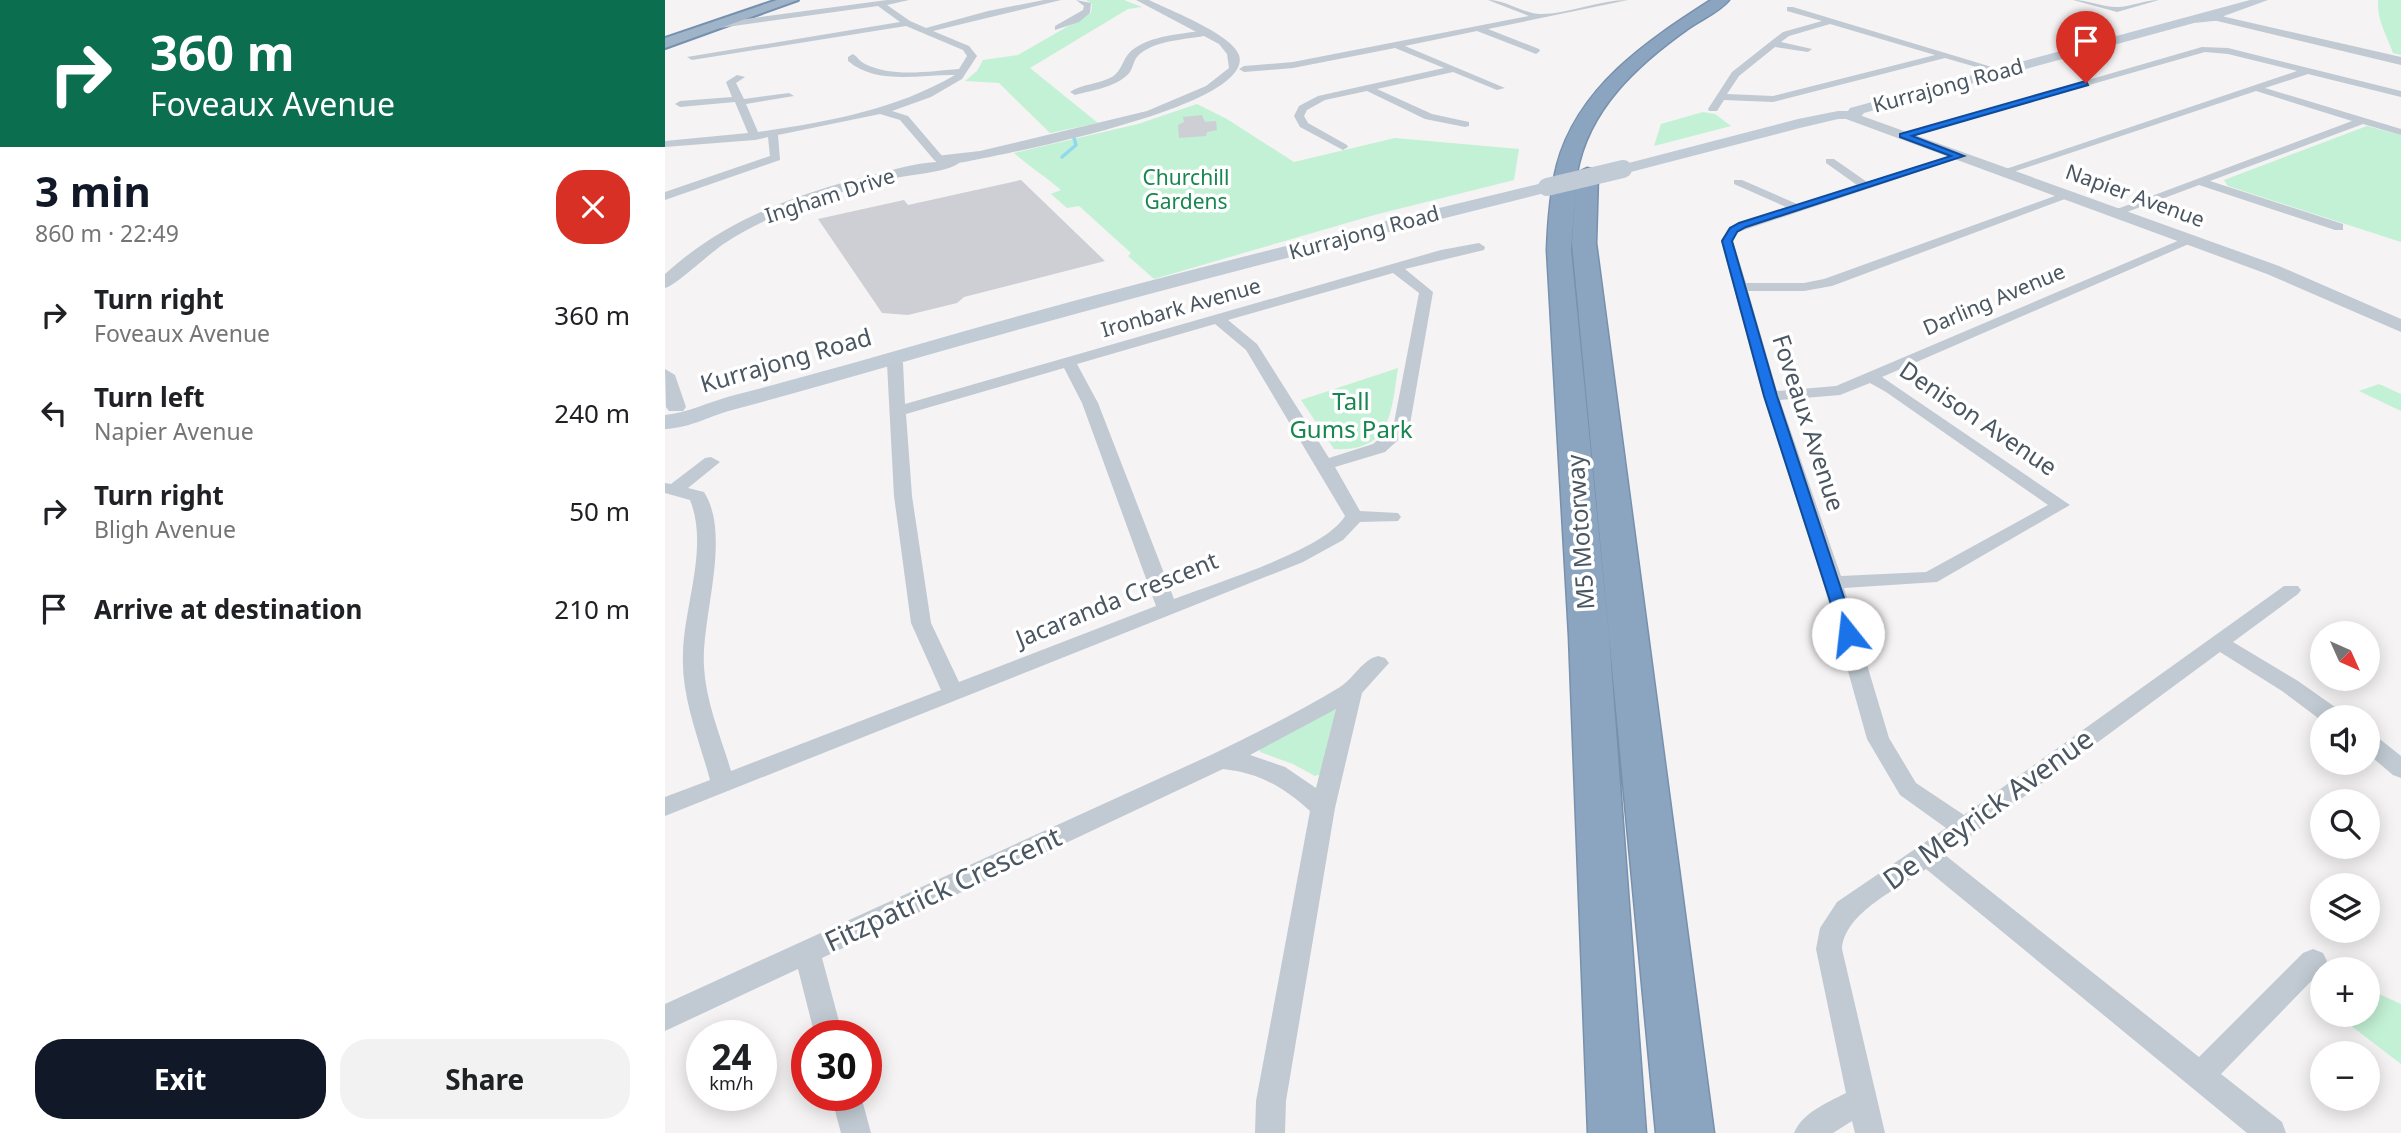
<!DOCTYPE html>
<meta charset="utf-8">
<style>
body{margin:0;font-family:"Noto Sans",sans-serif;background:#f2f2f2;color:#202124;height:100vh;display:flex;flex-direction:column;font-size:26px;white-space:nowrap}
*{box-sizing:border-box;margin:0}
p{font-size:23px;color:#757577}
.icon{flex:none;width:38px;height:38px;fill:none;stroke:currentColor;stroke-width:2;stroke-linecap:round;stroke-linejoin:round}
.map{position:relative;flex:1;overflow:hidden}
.panel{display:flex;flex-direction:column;background:#fff;width:665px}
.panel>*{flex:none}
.top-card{background:#0b6e4f;color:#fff;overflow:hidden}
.needle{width:46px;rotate:135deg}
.tools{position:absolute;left:1645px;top:621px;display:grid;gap:14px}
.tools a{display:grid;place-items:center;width:70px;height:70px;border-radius:50%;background:#fff;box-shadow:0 4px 18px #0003;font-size:35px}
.speed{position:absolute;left:21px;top:1020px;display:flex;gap:14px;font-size:35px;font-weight:700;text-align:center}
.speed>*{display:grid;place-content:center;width:91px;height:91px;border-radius:50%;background:#fff;box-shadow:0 4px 18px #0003;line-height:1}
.speed small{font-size:18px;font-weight:400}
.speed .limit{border:10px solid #d22;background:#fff;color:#111}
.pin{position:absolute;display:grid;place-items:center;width:60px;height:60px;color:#fff;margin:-72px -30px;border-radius:50% 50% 50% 0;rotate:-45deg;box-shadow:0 0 7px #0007}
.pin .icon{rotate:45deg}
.me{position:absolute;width:77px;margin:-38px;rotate:344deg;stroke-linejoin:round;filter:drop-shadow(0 0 5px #0008)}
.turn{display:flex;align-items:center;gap:24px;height:147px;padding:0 35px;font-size:32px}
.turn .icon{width:91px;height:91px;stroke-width:2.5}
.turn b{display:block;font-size:49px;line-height:60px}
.round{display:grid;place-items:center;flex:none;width:74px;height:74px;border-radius:28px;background:#f2f2f2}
.headline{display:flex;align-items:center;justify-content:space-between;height:119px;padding:0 35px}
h1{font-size:42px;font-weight:700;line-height:52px;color:#111827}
.action{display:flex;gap:14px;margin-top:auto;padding:14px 35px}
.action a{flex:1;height:80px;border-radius:28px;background:#111827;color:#fff;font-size:28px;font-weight:700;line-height:80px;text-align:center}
.action a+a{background:#f2f2f2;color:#202124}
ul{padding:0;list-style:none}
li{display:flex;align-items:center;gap:21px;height:98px;padding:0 35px}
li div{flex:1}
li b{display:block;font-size:26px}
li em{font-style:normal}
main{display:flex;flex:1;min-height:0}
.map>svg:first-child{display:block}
.green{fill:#c3f1d5}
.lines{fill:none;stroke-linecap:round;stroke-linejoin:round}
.stream{stroke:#90daee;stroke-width:3.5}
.building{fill:#cdcfd5}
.trunk-casing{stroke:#7690ad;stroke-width:4}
.motorway-casing{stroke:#7690ad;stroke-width:3}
.minor{fill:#c1cad2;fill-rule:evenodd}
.tertiary{fill:#c1cad2;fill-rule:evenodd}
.secondary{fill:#c1cbd6;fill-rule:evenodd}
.trunk{fill:#9fb4c9;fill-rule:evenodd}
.motorway{fill:#8ba5c1;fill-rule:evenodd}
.secondary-bridge{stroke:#c1cbd6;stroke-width:18}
.route{fill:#1a73e8;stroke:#114b97;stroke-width:2}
.labels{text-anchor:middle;stroke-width:7;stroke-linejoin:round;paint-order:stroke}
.far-street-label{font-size:21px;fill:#4a5661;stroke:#fff}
.far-park-label{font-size:21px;fill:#17864f;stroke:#fff}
.street-label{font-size:24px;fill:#4a5661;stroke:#fff}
.park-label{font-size:24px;fill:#17864f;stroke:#fff}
.near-street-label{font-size:28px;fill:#4a5661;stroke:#fff}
</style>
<main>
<section class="panel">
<div class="top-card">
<div class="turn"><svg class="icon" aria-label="right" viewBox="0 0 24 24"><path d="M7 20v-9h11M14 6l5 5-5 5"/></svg><div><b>360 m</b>Foveaux Avenue</div></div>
</div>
<div class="headline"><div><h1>3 min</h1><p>860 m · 22:49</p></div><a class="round" style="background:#d93025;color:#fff"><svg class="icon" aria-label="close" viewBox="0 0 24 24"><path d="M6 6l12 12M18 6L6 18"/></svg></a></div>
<ul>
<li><svg class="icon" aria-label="right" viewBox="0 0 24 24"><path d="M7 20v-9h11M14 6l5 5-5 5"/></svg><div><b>Turn right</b><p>Foveaux Avenue</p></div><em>360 m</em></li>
<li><svg class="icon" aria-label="left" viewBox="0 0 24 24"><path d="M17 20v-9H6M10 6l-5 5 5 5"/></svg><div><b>Turn left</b><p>Napier Avenue</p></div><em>240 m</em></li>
<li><svg class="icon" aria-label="right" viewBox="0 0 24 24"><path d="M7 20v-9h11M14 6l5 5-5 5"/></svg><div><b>Turn right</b><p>Bligh Avenue</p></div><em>50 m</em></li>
<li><svg class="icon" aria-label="arrive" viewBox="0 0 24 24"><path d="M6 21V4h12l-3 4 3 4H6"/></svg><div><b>Arrive at destination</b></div><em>210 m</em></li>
</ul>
<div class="action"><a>Exit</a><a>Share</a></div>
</section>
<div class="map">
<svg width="1736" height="1133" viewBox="0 0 1736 1133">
<rect width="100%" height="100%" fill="#f5f3f3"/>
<path class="green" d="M421,0H459L477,7L463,9L365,68L433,123L385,133L334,83L300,81L312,71L318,60L353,55L426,13L427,4Z
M1713,0H1736V55L1728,53C1721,33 1712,21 1713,0Z
M532,104L562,119L629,162L730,138L854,149L849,180L713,214L489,279L463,256L466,253L414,206L402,208L386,194L396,190C381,177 365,167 349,153L473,124Z
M1038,112L1050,114L1066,126L989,146L996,124Z
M1702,126L1736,135V242L1563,186L1559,180Z
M733,368C726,412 727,452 669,449L636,400Z
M1714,384L1736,394V411L1694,391Z
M666,708L672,710L656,774L650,776L628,764L595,752V748Z
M1703,989L1736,1004V1064L1672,1015H1703Z"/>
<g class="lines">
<path class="stream" d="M397,157L411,145L409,138"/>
</g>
<path class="building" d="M537,115L540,122L551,121L552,130L542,132L541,136L514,138L513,125L519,122L518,117Z
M356,180L440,261L299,297L292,303L243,315L217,313L153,219L239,200L243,205Z"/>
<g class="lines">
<defs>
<path id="trunk" d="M112,0H133L0,48V38Z"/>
<path id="motorway" d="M1046,0H1064C1054,12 1037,19 1024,28C973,64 923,109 912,173L922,168L930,170L933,175L931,243L1049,1133H991L907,243L911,184L906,250L944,636L981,1133H923L904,636L882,250C883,221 885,193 892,165C913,87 982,41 1046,0Z"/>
</defs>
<use href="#trunk" class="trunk-casing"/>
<use href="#motorway" class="motorway-casing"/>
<path class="minor" d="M222,0H244L222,5L245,21L261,28L323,11L379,0H396L268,31L304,46L312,56L297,79L266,97L227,111L243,116L278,157V161H270L235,120L215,114L113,135L115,160L0,200V192L105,156L103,137L90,140L0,147V141L83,133L70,102L15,107L10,104L15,101L67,97L61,82L72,75L80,77L71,83L79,99L124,93L129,96L81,104L93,132C162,122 230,110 290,75C257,74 213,86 183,61V57L188,54C194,58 194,61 200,64C228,78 265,71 294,69L302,56L298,50L241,26L27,60L22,57L235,22L213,6L47,29L44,24Z
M411,0L426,3L425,13L414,22L390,30V26L418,10L419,6Z
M823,0C842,0 858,14 876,14C904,14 933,0 963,0L823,29L874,49L875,51L871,54L812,31L740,46L840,88L832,90L788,72L712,89L767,114L804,122V126L800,127L760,119L702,91L660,100L642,110L639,116L643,123L682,145L683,147L678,150L635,127L629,116L634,106L653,96L779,68L730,48L628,68L579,72L574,69L579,66L628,62L864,16Z
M1408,0C1423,0 1440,8 1454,7C1468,6 1480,0 1494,0L1452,12Z
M1122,7H1128L1340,71L1335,74L1280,58L1108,102L1059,100L1052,111H1044L1043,109L1067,72L1105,42L1118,32L1157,21L1122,11ZM1165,24L1270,55L1108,96L1062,94L1074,76L1110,47L1143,52L1147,49L1116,42L1124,36Z
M541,30L544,35C521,40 495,39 476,53C469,58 469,65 465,72C453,87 428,90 410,95L405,92C417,84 434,84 447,77C458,70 457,59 466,51C485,35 518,34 541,30Z
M1537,47L1563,48L1736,91V97L1643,74L1600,88L1736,129V135L1698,124L1545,181L1678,224V230H1670L1534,185L1454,215L1444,212L1687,121L1591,91L1342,174L1332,172L1632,71L1563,54L1540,52L1242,137L1233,135Z
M1291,154L1301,156L1073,232L1068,241L1081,283H1139L1159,279L1398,193L1408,196L1167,286L1139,291H1083L1112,391L1171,386L1522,237L1527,236L1533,240L1217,377L1405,505L1272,582L1179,588L1224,738L1251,783L1299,815L1619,586H1633L1636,590L1633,594L1568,642L1633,681L1677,712L1680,718H1657V721L1617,691L1555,652L1280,855L1534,1057L1638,953L1648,949L1658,953L1662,961L1658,969L1556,1074L1617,1122L1621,1133H1582L1261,869C1234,888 1179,913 1177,949L1220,1133H1190L1187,1121L1168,1133H1129C1138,1112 1162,1103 1181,1093L1151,949L1155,928L1172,902L1281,828L1235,795L1202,739L1158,582L1098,396L1056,241L1064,227L1121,207L1069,184V180H1077L1132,204L1192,185L1161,163V159H1169L1202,182ZM1205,383L1221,392L1383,505L1261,572L1176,576L1115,400L1175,395Z
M814,243L820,247L819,250L740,269L768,292L744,430L720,452L670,467L695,511L733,513L736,517L733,521L695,522L678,540L638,562L0,816V797L45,780C34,739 16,697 18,654C19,605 44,547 25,500L0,493V483L6,484L40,458L46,457L55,462L23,488L39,492C67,536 36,617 39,667C41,703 56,737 66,771L276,690L246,623L229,496L222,364L218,359L221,356H231L238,363L240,404L776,250ZM728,273L754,293L728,428L708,444L664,458L592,344L563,320ZM550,324L581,350L680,516C659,551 549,583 509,599L433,403L412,364ZM399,368L417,403L491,606L294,682L266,623L247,496L241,414Z
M713,656L720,658L724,663L697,693L670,808L621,1101L620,1133H590L591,1101L645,811C618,787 595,773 558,769L157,958L178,1036H150L133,969L0,1031V1004L548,754C591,733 634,712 675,687C689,678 697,660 713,656ZM671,709L651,788L620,767L585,755Z
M1703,734L1711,736L1736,756V778L1728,775L1703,754Z
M166,1096H196L206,1133H176Z"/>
<path class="tertiary" d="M471,0H484C504,10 567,34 574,55C591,107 335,155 294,163C284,172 242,175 226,179C193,187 159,196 128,209C104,218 81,229 60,243C46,252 10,286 0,288V274C59,220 131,194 207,175C228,170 250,163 271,162V156L315,151L482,111L541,86L564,68L562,54L554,44Z
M1552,15L1736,57V65L1548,20V16Z
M1186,112L1614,266L1736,319V332L1602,274L1181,119L1179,116Z
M0,369L10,375L21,407L18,411H4L1,407Z"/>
<path class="secondary" d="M1585,0H1603L1559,16L1558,20L1529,23L1199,113L1194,119H1173L1135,128L958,174L950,169L952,166L1133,119L1173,111H1183L1185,108Z
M882,182L891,187L888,191C693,239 498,289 305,343C227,365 149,388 71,409C46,415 26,428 0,429V415C22,413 44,402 66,396C140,377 213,356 286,335C483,279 683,230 882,182Z"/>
<use href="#trunk" class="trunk"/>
<use href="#motorway" class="motorway"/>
<path class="secondary-bridge" d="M882,187L958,169"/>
</g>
<path class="route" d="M1421,81L1423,85L1247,136L1299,156L1081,227L1072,232L1067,241L1112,396L1191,634L1189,638H1177L1099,396L1057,241L1065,228L1074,223L1286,156L1235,137V134Z"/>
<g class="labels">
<g class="far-street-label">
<text transform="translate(1283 86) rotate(-15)" y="7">Kurrajong Road</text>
<text transform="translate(165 196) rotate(-18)" y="7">Ingham Drive</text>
<text transform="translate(1470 196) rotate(20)" y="7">Napier Avenue</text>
<text transform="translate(699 233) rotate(-15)" y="7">Kurrajong Road</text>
<text transform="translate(1329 300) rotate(-23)" y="7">Darling Avenue</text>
<text transform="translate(516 308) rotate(-16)" y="7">Ironbark Avenue</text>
</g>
<g class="far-park-label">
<text x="521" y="185">Churchill<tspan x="521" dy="24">Gardens</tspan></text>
</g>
<g class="street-label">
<text transform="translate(121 361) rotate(-16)" y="8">Kurrajong Road</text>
<text transform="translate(1313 419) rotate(34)" y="8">Denison Avenue</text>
<text transform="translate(1143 423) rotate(72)" y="8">Foveaux Avenue</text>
<text transform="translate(916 532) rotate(-94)" y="8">M5 Motorway</text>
<text transform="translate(452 600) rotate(-22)" y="8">Jacaranda Crescent</text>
</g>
<g class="park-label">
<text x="686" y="410">Tall<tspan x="686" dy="28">Gums Park</tspan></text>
</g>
<g class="near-street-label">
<text transform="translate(1323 809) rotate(-36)" y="10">De Meyrick Avenue</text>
<text transform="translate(278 889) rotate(-25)" y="10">Fitzpatrick Crescent</text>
</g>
</g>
</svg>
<div class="tools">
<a><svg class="needle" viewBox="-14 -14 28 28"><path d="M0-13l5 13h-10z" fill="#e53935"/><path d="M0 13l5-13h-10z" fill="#757577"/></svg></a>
<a><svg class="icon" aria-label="sound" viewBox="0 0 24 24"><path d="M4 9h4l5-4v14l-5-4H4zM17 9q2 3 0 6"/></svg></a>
<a><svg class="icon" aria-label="search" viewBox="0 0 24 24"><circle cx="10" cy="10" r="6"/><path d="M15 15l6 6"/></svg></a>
<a><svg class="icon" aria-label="layers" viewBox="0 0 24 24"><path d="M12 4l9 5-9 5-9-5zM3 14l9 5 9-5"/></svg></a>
<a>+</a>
<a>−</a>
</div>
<div class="speed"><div>24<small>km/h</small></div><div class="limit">30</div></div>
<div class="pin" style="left:1421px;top:83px;background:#d93025"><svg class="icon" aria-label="arrive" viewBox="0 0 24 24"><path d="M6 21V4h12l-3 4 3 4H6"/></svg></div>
<svg class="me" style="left:1183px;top:634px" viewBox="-20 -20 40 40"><circle r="19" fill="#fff"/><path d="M0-13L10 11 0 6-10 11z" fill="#1a73e8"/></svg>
</div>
</main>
